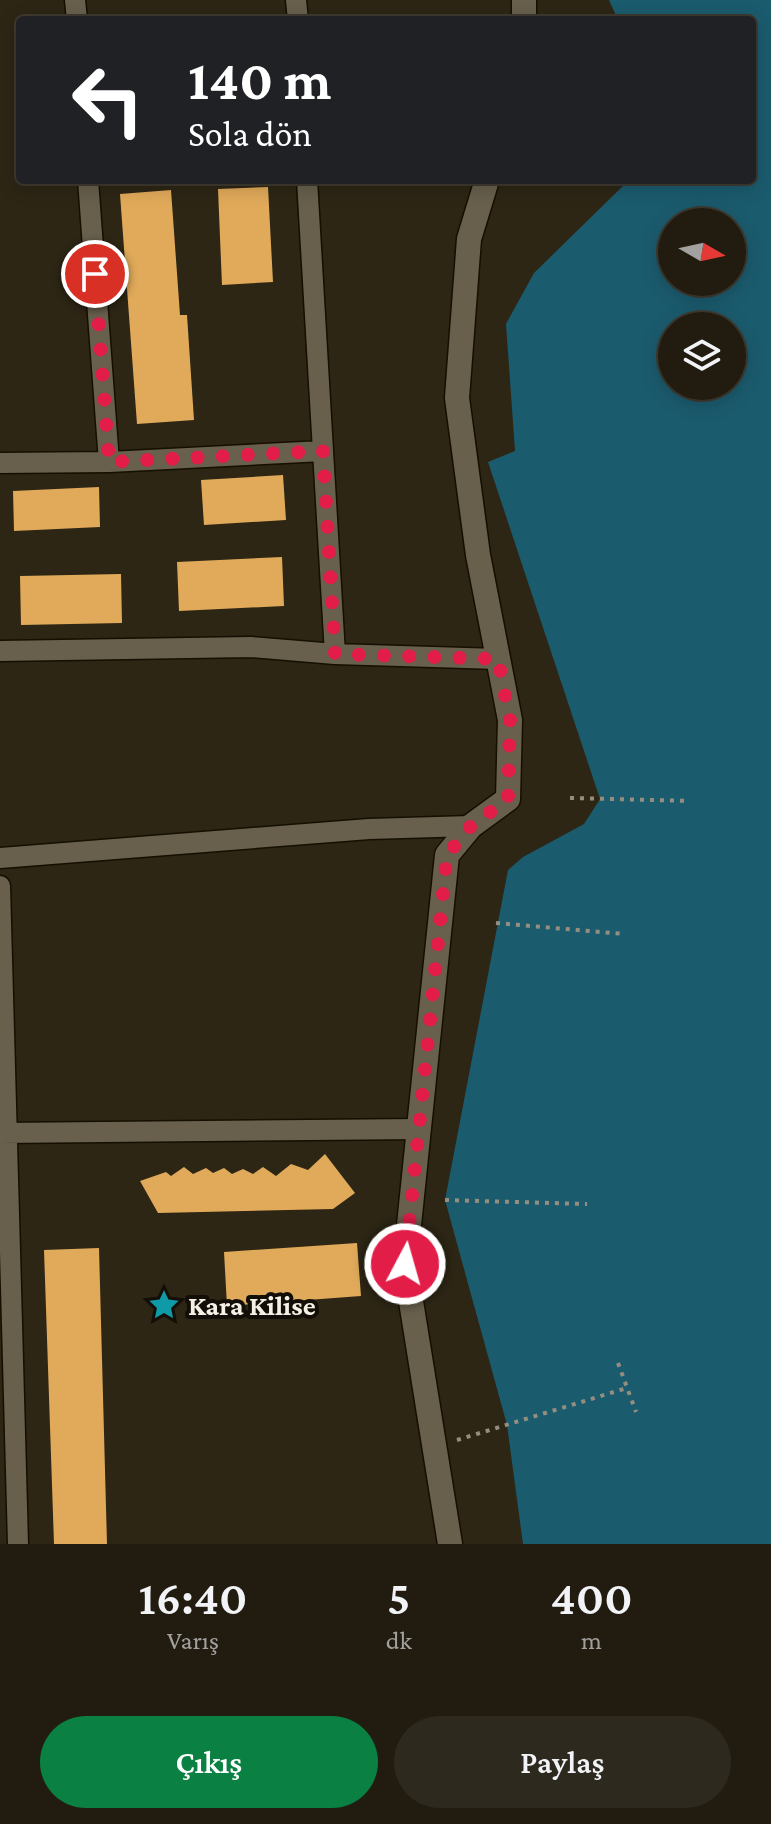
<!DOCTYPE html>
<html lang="tr">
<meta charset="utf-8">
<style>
body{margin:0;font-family:"Crimson Pro",serif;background:#2e291e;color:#f1f3f6;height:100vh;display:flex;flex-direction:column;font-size:30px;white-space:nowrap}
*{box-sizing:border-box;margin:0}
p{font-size:26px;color:#a2a19f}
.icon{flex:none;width:44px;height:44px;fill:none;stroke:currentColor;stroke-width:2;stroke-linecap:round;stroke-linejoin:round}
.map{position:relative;height:1544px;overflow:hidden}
.details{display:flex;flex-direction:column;background:#221c10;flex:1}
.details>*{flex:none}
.banner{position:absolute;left:16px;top:16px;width:740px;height:168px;border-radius:8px;box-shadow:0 4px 20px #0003,0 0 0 2px #3f3a30;background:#202124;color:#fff;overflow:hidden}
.needle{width:52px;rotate:99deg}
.controls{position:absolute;left:658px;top:208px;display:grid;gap:16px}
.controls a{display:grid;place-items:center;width:88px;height:88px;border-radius:50%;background:#221c10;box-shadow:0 4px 20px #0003,0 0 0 2px #3f3a30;font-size:40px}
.pin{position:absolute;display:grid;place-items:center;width:68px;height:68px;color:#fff;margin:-34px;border:4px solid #fff;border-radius:50%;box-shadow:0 2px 8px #0007}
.me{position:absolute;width:88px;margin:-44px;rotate:6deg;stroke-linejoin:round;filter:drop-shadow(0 0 6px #0008)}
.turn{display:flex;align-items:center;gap:28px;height:168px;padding:0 40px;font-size:36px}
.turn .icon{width:104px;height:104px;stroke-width:2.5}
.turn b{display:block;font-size:56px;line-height:68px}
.eta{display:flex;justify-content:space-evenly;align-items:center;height:136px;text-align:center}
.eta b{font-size:48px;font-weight:600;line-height:56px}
.cta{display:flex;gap:16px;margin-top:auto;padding:16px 40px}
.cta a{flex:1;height:92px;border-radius:48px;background:#0b8043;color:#fff;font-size:32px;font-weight:600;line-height:92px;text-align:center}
.cta a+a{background:#2e291e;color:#f1f3f6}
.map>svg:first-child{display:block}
.water{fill:#1b5b6e;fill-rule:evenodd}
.building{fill:#e1aa5a}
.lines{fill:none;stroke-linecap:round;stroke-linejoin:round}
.minor-casing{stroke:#150f01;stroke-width:23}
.tertiary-casing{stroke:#150f01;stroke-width:27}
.path{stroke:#948e81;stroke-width:4;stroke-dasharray:4 6;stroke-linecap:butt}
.minor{stroke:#68604d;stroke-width:20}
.tertiary{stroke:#68604d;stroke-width:24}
.route{stroke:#e11d48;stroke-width:14;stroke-dasharray:0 25.2}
.labels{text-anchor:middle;stroke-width:8;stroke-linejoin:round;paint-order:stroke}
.poi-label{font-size:28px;font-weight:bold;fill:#f6f1e6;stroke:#130f08;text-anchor:start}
</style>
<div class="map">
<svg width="771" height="1544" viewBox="0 0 771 1544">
<rect width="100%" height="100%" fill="#2d2615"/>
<path class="water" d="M609,0H771V1544H523L507,1425L445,1200L508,870L523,857L584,824L600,799L488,462L515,451L506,324L534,273L629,180H752V20H618ZM672,222H732V282H672ZM672,326H732V386H672Z"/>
<path class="building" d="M268,187L273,282L222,285L218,189Z
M171,190L180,315H187L194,420L137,424L120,194Z
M283,475L286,520L204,525L201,480Z
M99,487L100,527L14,531L13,491Z
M282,557L284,606L179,611L177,562Z
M121,574L122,623L21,625L20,576Z
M325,1154L355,1193L333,1209L158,1213L140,1181L166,1172L171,1176L184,1167L193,1174L206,1168L213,1173L224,1168L232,1174L243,1169L253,1174L263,1167L276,1176L291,1164L308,1170Z
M357,1243L361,1296L227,1306L224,1252Z
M99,1248L107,1544H54L44,1250Z"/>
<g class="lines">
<defs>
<path id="minor" d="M75,0L77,20
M296,0L298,20
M88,180L109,462
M307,180L335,654
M0,463L109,462L323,451
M0,651L251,647L335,654L498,659
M0,858L369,829L471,826
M0,886L18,1544
M0,1133L420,1129"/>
<path id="tertiary" d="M524,0V20
M450,1544L405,1264L447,855L471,826L508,799L510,720L478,555L457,398L469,239L487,180"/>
</defs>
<use href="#minor" class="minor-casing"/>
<use href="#tertiary" class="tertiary-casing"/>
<path class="path" d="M570,798L689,801
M496,923L624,934
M445,1200L587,1204
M618,1363L636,1412
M457,1440L627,1388"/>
<use href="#minor" class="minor"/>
<use href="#tertiary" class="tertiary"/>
</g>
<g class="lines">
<path class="route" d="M95,274L109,462L323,451L335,654L498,659L510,720L508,799L471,826L447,855L405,1264"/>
</g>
<defs>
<symbol id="sight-bare" viewBox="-9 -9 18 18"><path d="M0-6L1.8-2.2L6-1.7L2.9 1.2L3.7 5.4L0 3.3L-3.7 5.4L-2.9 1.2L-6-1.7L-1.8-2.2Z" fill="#0f9aa8" stroke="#130f08" stroke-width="2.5" paint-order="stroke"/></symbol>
</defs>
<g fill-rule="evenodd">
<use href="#sight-bare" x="142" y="1283" width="44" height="44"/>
</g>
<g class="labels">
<g class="poi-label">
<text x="188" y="1315">Kara Kilise</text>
</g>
</g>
</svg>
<div class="controls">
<a><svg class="needle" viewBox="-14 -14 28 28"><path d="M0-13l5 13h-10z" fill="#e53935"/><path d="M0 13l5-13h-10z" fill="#a2a19f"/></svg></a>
<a><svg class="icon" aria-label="layers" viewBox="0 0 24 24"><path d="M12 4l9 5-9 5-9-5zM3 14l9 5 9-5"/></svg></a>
</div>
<div class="pin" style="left:95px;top:274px;background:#d93025"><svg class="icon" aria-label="arrive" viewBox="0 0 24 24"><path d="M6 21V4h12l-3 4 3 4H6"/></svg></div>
<svg class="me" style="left:405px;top:1264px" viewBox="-20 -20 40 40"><circle r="17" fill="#e11d48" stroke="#fff" stroke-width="3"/><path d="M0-11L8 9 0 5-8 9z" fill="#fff"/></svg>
<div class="banner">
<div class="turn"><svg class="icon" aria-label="left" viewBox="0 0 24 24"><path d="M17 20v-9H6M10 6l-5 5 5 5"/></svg><div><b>140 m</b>Sola dön</div></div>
</div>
</div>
<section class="details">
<div class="eta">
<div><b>16:40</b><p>Varış</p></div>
<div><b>5</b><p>dk</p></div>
<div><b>400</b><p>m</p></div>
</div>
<div class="cta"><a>Çıkış</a><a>Paylaş</a></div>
</section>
